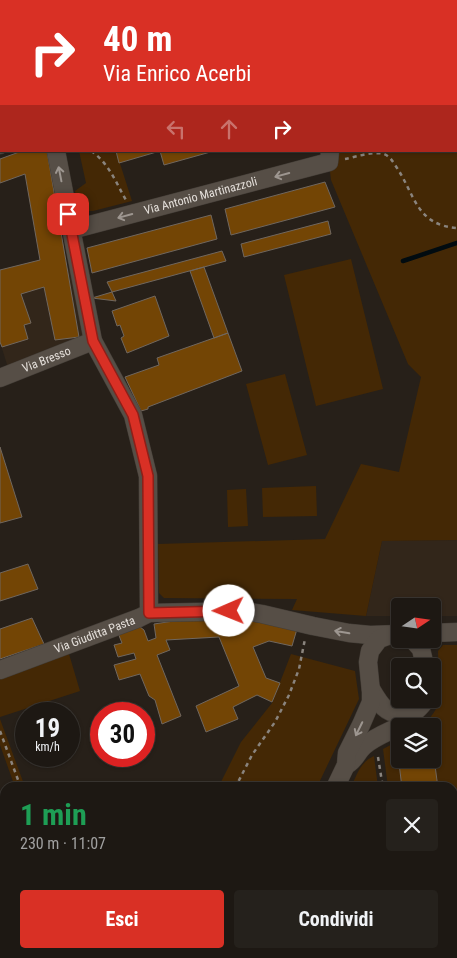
<!DOCTYPE html>
<html lang="it">
<meta charset="utf-8">
<style>
body{margin:0;font-family:"Roboto Condensed",sans-serif;background:#25211c;color:#f1f3f6;height:100vh;display:flex;flex-direction:column;font-size:19px;white-space:nowrap}
*{box-sizing:border-box;margin:0}
p{font-size:16px;color:#a0a0a0}
.icon{flex:none;width:28px;height:28px;fill:none;stroke:currentColor;stroke-width:2;stroke-linecap:round;stroke-linejoin:round}
.map{position:relative;flex:1;overflow:hidden}
.drawer{position:absolute;left:0px;top:782px;width:458px;height:176px;display:flex;flex-direction:column;background:#1d1813;border-radius:15px 15px 0 0;box-shadow:0 1px 4px #0004,0 0 0 1px #3b3733}
.drawer>*{flex:none}
.top-card{position:absolute;left:0px;top:0px;width:458px;height:152px;box-shadow:0 1px 4px #0004,0 0 0 1px #3b3733;background:#d93025;color:#fff;overflow:hidden}
.needle{width:32px;rotate:77deg}
.buttons{position:absolute;left:391px;top:598px;display:grid;gap:10px}
.buttons a{display:grid;place-items:center;width:50px;height:50px;border-radius:5px;background:#1d1813;box-shadow:0 1px 4px #0004,0 0 0 1px #3b3733;font-size:25px}
.speed{position:absolute;left:15px;top:702px;display:flex;gap:10px;font-size:25px;font-weight:700;text-align:center}
.speed>*{display:grid;place-content:center;width:65px;height:65px;border-radius:50%;background:#1d1813;box-shadow:0 1px 4px #0004,0 0 0 1px #3b3733;line-height:1}
.speed small{font-size:12px;font-weight:400}
.speed .limit{border:8px solid #d22;background:#fff;color:#111}
.pin{position:absolute;display:grid;place-items:center;width:42px;height:42px;color:#fff;margin:-21px;border-radius:10px;box-shadow:0 2px 8px #0006}
.me{position:absolute;width:55px;margin:-28px;rotate:269deg;stroke-linejoin:round;filter:drop-shadow(0 0 4px #0008)}
.turn{display:flex;align-items:center;gap:18px;height:105px;padding:0 20px;font-size:22px}
.turn .icon{width:65px;height:65px;stroke-width:2.5}
.turn b{display:block;font-size:35px;line-height:42px}
.lanes{display:flex;align-items:center;height:48px;padding:0 20px;background:#0003;justify-content:center;gap:25px;direction:ltr}
.lanes .off{opacity:.35}
.round{display:grid;place-items:center;flex:none;width:52px;height:52px;border-radius:5px;background:#25211c}
.summary{display:flex;align-items:center;justify-content:space-between;height:85px;padding:0 20px}
h1{font-size:30px;font-weight:700;line-height:38px;color:#1e9e55}
.action{display:flex;gap:10px;margin-top:auto;padding:10px 20px}
.action a{flex:1;height:58px;border-radius:5px;background:#d93025;color:#fff;font-size:20px;font-weight:700;line-height:58px;text-align:center}
.action a+a{background:#25211c;color:#f1f3f6}
.map>svg:first-child{display:block}
.built{fill:#32261a}
.green{fill:#442805}
.lines{fill:none;stroke-linecap:round;stroke-linejoin:round}
.stream{stroke:#010b10;stroke-width:4.5}
.building{fill:#734505;stroke:#70675f}
.minor-casing{stroke:#433d37;stroke-width:19}
.path{stroke:#8a847e;stroke-width:2.5;stroke-dasharray:4 4;stroke-linecap:butt}
.minor{stroke:#564e46;stroke-width:18}
.oneway{stroke:#9d9690}
.route-casing{stroke:#8d1f18;stroke-width:12}
.route{stroke:#d93025;stroke-width:9}
.labels{text-anchor:middle;stroke-width:5;stroke-linejoin:round;paint-order:stroke}
.street-label{font-size:12px;fill:#e4dfda;stroke:#1d1710}
</style>
<div class="map">
<svg width="457" height="958" viewBox="0 0 457 958">
<rect width="100%" height="100%" fill="#272019"/>
<path class="built" d="M79,267L93,341L10,374L0,342V287Z
M457,540V616H433L432,606H400V616H366L382,541Z"/>
<path class="green" d="M388,0H457V540L382,541L366,616L292,610L297,599L164,598L159,593L158,544L325,539L361,464L399,472L421,377L408,364L331,180L329,163L341,151H456V1H386Z
M79,151H116L132,201L93,211H87L78,205L75,191L86,183Z
M351,259L383,389L316,406L284,275Z
M285,374L307,455L268,465L246,384Z
M316,486L317,516L263,517L262,488Z
M246,489L248,526L228,527L227,490Z
M443,645H457V958H413L412,954H452V788L388,787L383,749L400,740V759H432V726H423C452,695 438,687 438,651Z
M69,654L80,691L0,717V679Z
M291,654L355,671L359,699L317,787L218,788L241,742L272,703Z
M0,719L25,787H15L0,745Z
M374,756L378,787H351C357,775 360,762 374,756Z
M5,848V954H91L92,958H0V850Z
M149,954H266L264,958H147Z
M307,954H403L404,958H308Z"/>
<g class="lines">
<path class="stream" d="M403,261L457,243"/>
</g>
<path class="building" d="M0,0H18V1H1V30H0Z
M241,0H273V1H241Z
M22,151H47L79,337L55,340L44,287L21,294L31,323L24,325L28,339L2,347L0,342V270L40,260L25,174L0,183V159Z
M116,151H214L164,165L160,151L119,163Z
M325,182L335,207L231,235L225,209Z
M211,215L217,239L92,273L87,248Z
M328,221L331,234L244,257L241,244Z
M222,251L226,261L112,292L107,282Z
M204,267L228,333L214,338L190,271Z
M112,292L116,301L92,298Z
M155,296L169,336L127,353L121,338L124,336L120,325L117,326L112,311Z
M228,333L242,371L148,407V409L141,411L125,377L159,365L157,358Z
M0,447L22,517L0,523Z
M28,564L38,589L0,601V573Z
M32,618L44,644L0,659V629Z
M187,619H264L297,629L292,646L269,641L253,647L266,678L280,683L272,702L257,695L233,707L238,719L206,732L196,706L239,686L219,637L166,640L170,650L157,655L181,716L162,724L155,700L149,696L140,674L119,680L114,665L136,659L134,653L118,657L114,645L122,643L118,633L140,627L144,630L148,641L156,638L154,624Z
M432,758H434L438,788H402L399,763Z
M452,888L457,919V945H455L457,958H427L426,954H452Z"/>
<g class="lines">
<defs>
<g id="minor">
<path d="M28,0L29,1"/>
<path d="M292,0V1"/>
<path d="M0,145L1,144"/>
<path d="M56,151L93,341L133,415L148,476L149,613"/>
<path id="s1" d="M71,230L329,162L330,151"/>
<path id="s2" d="M0,378L93,341"/>
<path d="M432,633L457,632"/>
<path d="M412,639L421,649L425,666"/>
<path id="s3" d="M0,670L139,618L149,613L245,611L262,614L313,626L349,633L370,635L400,634"/>
<path d="M371,689C379,702 384,713 400,714C405,715 408,715 412,714"/>
<path d="M406,722C411,713 421,709 426,699"/>
<path d="M348,764C355,760 358,751 364,746C374,737 388,732 400,726"/>
<path d="M335,788L346,765L347,753L361,725L371,702V692L368,662L370,651L379,639L390,635"/>
<path d="M452,849L457,869"/>
<path d="M294,954L295,958"/>
<path d="M277,958L279,954"/>
</g>
</defs>
<use href="#minor" class="minor-casing"/>
<path class="path" d="M91,151C109,163 116,183 126,200
M345,159C356,157 372,151 384,154C389,156 392,160 395,165C415,193 415,225 457,228
M0,731L21,788
M378,757L383,788
M235,788L252,755L275,722L289,695L299,669L305,639
M85,954L87,958
M407,954L408,958
M172,958L173,954"/>
<use href="#minor" class="minor"/>
</g>
<defs><path id="oneway-shaft" d="M-6 0H5M1.5-3L5.5 0L1.5 3" fill="none" stroke-width="1.6" stroke-linecap="round" stroke-linejoin="round" transform="scale(1.25)"/></defs>
<g class="oneway">
<use href="#oneway-shaft" transform="translate(60 174) rotate(-101)"/>
<use href="#oneway-shaft" transform="translate(282 175) rotate(165)"/>
<use href="#oneway-shaft" transform="translate(125 216) rotate(165)"/>
<use href="#oneway-shaft" transform="translate(342 632) rotate(-170)"/>
<use href="#oneway-shaft" transform="translate(359 729) rotate(116)"/>
</g>
<g class="lines">
<defs>
<path id="route" d="M68,214L93,341L133,415L148,476L149,613L229,611"/>
</defs>
<use href="#route" class="route-casing"/>
<use href="#route" class="route"/>
</g>
<g class="labels">
<g class="street-label">
<text dy="4" stroke="none"><textPath href="#s1" startOffset="134">Via Antonio Martinazzoli</textPath></text>
<text dy="4" stroke="none"><textPath href="#s2" startOffset="50">Via Bresso</textPath></text>
<text dy="4" stroke="none"><textPath href="#s3" startOffset="101">Via Giuditta Pasta</textPath></text>
</g>
</g>
</svg>
<div class="buttons">
<a><svg class="needle" viewBox="-14 -14 28 28"><path d="M0-13l5 13h-10z" fill="#e53935"/><path d="M0 13l5-13h-10z" fill="#a0a0a0"/></svg></a>
<a><svg class="icon" aria-label="search" viewBox="0 0 24 24"><circle cx="10" cy="10" r="6"/><path d="M15 15l6 6"/></svg></a>
<a><svg class="icon" aria-label="layers" viewBox="0 0 24 24"><path d="M12 4l9 5-9 5-9-5zM3 14l9 5 9-5"/></svg></a>
</div>
<div class="speed"><div>19<small>km/h</small></div><div class="limit">30</div></div>
<div class="pin" style="left:68px;top:214px;background:#d93025"><svg class="icon" aria-label="arrive" viewBox="0 0 24 24"><path d="M6 21V4h12l-3 4 3 4H6"/></svg></div>
<svg class="me" style="left:229px;top:611px" viewBox="-20 -20 40 40"><circle r="19" fill="#fff"/><path d="M0-13L10 11 0 6-10 11z" fill="#d93025"/></svg>
<div class="top-card">
<div class="turn"><svg class="icon" aria-label="right" viewBox="0 0 24 24"><path d="M7 20v-9h11M14 6l5 5-5 5"/></svg><div><b>40 m</b>Via Enrico Acerbi</div></div>
<div class="lanes"><svg class="icon off" aria-label="left" viewBox="0 0 24 24"><path d="M17 20v-9H6M10 6l-5 5 5 5"/></svg><svg class="icon off" aria-label="ahead" viewBox="0 0 24 24"><path d="M12 20V5M6 11l6-6 6 6"/></svg><svg class="icon" aria-label="right" viewBox="0 0 24 24"><path d="M7 20v-9h11M14 6l5 5-5 5"/></svg></div>
</div>
<section class="drawer">
<div class="summary"><div><h1>1 min</h1><p>230 m · 11:07</p></div><a class="round"><svg class="icon" aria-label="close" viewBox="0 0 24 24"><path d="M6 6l12 12M18 6L6 18"/></svg></a></div>
<div class="action"><a>Esci</a><a>Condividi</a></div>
</section>
</div>
